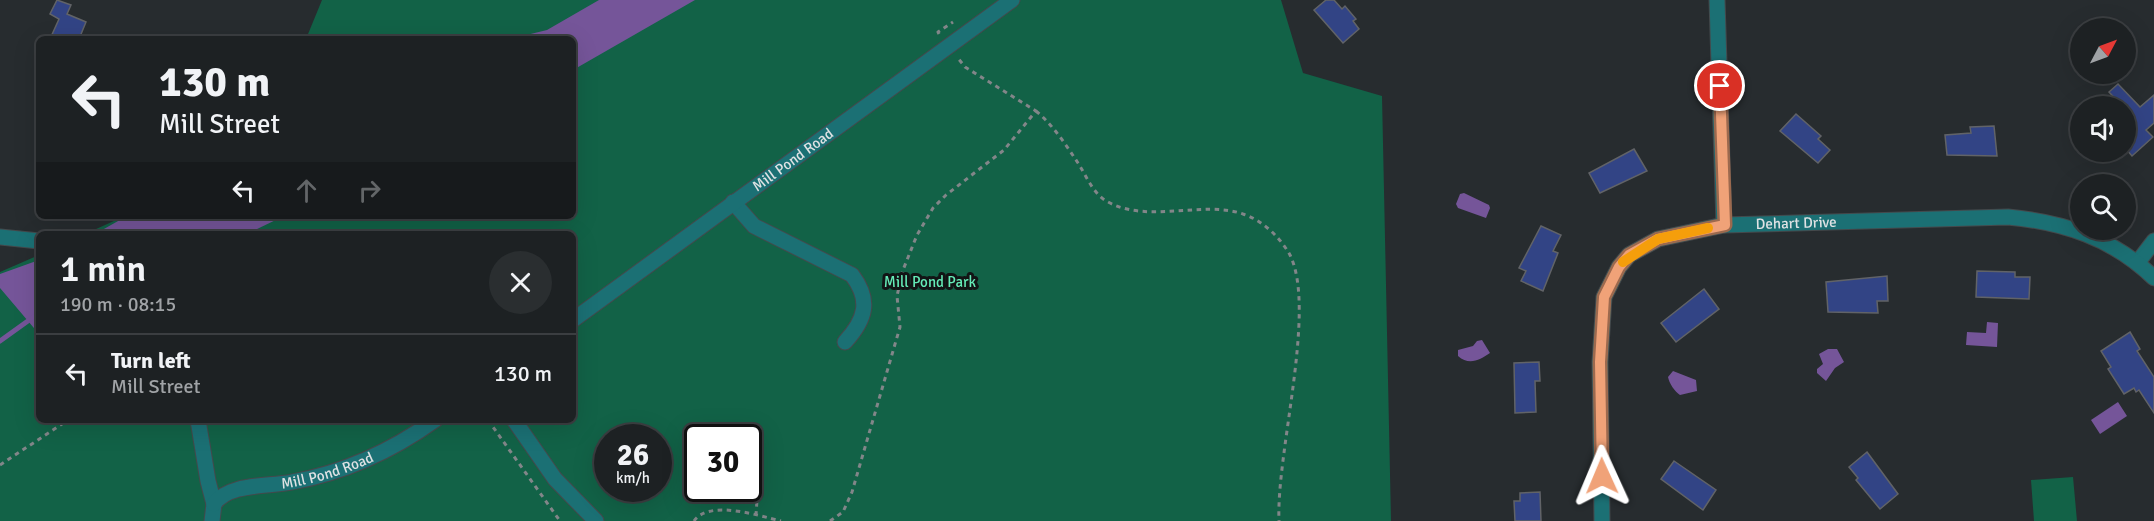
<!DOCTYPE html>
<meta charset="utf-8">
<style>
body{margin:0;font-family:Signika,sans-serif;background:#2a2e30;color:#f1f3f6;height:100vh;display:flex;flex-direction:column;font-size:22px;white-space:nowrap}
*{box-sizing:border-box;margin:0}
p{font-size:20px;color:#a0a3a6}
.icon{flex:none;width:33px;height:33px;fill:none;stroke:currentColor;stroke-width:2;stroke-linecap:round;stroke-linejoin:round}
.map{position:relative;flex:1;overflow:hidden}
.sheet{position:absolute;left:36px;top:231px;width:540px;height:192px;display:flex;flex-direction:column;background:#1d2123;border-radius:9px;box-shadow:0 6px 24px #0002,0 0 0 2px #3b3e41}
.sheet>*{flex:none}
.banner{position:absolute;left:36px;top:36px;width:540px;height:183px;border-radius:9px;box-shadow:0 6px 24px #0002,0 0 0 2px #3b3e41;background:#1d2123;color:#f1f3f6;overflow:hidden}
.needle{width:39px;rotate:49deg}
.tools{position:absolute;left:2070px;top:18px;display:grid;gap:12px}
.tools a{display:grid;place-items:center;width:66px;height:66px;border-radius:50%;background:#1d2123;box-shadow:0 6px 24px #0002,0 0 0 2px #3b3e41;font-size:30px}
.speed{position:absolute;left:594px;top:424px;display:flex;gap:12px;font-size:30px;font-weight:700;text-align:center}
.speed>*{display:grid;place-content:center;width:78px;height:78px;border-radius:50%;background:#1d2123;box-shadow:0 6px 24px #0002,0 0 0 2px #3b3e41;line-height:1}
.speed small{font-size:15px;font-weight:400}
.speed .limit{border:3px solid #111;border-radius:9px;background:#fff;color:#111}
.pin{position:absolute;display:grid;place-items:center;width:51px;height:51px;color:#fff;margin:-26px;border:3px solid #fff;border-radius:50%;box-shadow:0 2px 6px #0007}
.me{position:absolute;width:66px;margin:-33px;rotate:359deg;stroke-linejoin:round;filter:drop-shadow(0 0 4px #0008)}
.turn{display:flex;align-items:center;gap:21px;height:126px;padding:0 24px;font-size:27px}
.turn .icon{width:78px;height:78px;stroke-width:2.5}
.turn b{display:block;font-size:42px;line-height:51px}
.lanes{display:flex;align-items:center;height:57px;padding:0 24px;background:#0003;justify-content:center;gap:30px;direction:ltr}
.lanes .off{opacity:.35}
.round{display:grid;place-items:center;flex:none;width:63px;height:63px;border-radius:32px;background:#2a2e30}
.head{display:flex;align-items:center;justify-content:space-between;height:102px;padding:0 24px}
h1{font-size:36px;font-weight:600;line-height:45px}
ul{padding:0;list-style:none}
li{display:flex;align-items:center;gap:18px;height:78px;padding:0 24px;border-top:2px solid #3b3e41}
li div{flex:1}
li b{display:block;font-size:22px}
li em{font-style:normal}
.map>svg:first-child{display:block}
.green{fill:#126247;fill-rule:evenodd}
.water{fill:#755599}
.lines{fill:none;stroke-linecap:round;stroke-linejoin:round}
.stream{stroke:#755599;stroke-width:5}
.building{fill:#324485;stroke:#616367;stroke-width:1.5}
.minor-casing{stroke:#44494c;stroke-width:17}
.path{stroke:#828689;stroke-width:3;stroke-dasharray:4.5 4.5;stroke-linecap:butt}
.minor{stroke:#1b7074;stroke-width:15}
.route-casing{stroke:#9c694e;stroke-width:15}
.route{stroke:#f0a278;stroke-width:10}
.slow{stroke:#f59e0b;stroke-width:10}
.labels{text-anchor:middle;stroke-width:6;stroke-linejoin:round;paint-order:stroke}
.street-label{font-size:15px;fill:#dfe2e4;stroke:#121415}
.park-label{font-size:15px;fill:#65ecb8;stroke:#121415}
</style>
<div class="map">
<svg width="2154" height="521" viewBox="0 0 2154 521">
<rect width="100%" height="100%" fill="#272c2f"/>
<path class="green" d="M322,0H1281L1303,73L1382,96L1391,521H0V272L39,255V420H573V234H85L125,216H573V39H306ZM608,438H658V489H608ZM698,438H748V489H698Z
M2073,477L2077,521H2034L2031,480Z"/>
<path class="water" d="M599,0H695L573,70V39H510L547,30Z
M1464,193L1489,205L1490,208L1486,218L1458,208L1456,204L1460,194Z
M127,216H284L247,234H95Z
M39,260V334L0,288V274Z
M1987,322L1998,323L1997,347L1966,345L1967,332L1986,333Z
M1482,340L1490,353C1480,360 1469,366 1458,356V350L1473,346L1477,341Z
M1828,349H1837L1844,362L1835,368L1826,381L1817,373V369L1823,364L1819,354Z
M1673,371L1696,380L1697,391L1680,395C1675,392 1669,383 1668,377Z
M2118,402L2127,416L2100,434L2091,420Z"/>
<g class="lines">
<path class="stream" d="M0,341L39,313"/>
</g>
<path class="building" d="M57,0L71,5L67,14L86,22L79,39H50L59,19L50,14Z
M1326,0H1334L1342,9L1345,6L1356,19L1353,21L1359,29L1343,43L1314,10Z
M2118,84L2140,107L2154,95V123L2146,130L2153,137L2132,156L2126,149V125L2133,118L2109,92Z
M1796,114L1821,136L1818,139L1830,150L1818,163L1780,131Z
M1994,126L1997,156L1947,155L1945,135L1971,133L1970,127Z
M1634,149L1647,171L1600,193L1589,173Z
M1541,226L1561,235L1553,251L1558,253L1543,291L1521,281L1526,271L1519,268Z
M1977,271L2015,272V277H2030L2029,299L1976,297Z
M1887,276L1888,301H1877L1878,313L1828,312L1826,282Z
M1704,289L1719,309L1676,342L1661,323Z
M2130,332L2140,349L2137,351L2154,377V413L2139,390L2136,392L2134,388L2124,394L2108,369L2111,367L2101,351Z
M1539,362L1540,381H1535L1536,412L1515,413L1514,363Z
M1867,452L1898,494L1880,509L1856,480L1858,478L1849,467Z
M1674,461L1716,490L1703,510L1661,479Z
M1540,492L1541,521H1515L1514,501H1520V493Z"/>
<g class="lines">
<defs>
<g id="minor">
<path d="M1717,0L1724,225"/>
<path d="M733,202L754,226L852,275C871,300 866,319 845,342"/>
<path d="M0,237L39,241"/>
<path d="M2138,262L2154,241"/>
<path id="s1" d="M573,320L1012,0"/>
<path d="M198,420L208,481L214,504L212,521"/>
<path d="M514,420L555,479L596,521"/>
<path id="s2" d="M214,504C229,483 267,487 292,482C343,473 393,450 435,420"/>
<path id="s3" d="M1602,521L1600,362L1604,297L1619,267L1629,255L1658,239L1724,225L2008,217C2063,222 2113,238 2154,278"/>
</g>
</defs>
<use href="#minor" class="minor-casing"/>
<path class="path" d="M939,34L938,32L953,22
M1036,111C1053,125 1066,145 1078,163C1087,177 1093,194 1108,202C1148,224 1204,200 1243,214C1262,220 1280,237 1290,255C1317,310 1276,453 1279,521
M488,420L560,521
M0,465L68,420
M748,469L758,485L756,515
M694,521C709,499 760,516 781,521
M830,521L843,512L852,492L900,327L897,296L903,270L917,235L933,208L946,195L1004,150L1036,111L965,67L957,57"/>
<use href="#minor" class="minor"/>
</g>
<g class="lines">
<defs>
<path id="route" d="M1602,476L1600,362L1604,297L1619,267L1629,255L1658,239L1725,225L1720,86"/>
</defs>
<use href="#route" class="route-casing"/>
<use href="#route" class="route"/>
<path class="slow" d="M1623,262L1658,239L1708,228"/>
</g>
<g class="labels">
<g class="street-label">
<text dy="5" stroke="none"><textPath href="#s1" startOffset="272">Mill Pond Road</textPath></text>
<text dy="5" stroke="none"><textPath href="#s3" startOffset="446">Dehart Drive</textPath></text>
<text dy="5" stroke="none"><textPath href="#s2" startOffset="120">Mill Pond Road</textPath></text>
</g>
<g class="park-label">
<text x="930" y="287">Mill Pond Park</text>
</g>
</g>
</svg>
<div class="tools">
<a><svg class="needle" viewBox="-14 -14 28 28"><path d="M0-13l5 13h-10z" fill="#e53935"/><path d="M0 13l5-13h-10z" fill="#a0a3a6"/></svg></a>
<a><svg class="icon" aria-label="sound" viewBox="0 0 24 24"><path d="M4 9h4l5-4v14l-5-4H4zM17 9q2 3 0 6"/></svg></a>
<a><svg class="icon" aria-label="search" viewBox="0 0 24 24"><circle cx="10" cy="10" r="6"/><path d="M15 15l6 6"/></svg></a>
</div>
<div class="speed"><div>26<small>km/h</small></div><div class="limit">30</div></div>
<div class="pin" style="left:1720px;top:86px;background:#d93025"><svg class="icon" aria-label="arrive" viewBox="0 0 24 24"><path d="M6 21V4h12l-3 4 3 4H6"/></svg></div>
<svg class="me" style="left:1602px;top:476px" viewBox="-20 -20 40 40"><path d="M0-17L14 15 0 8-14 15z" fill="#f0a278" stroke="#fff" stroke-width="4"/></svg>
<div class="banner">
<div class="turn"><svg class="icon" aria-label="left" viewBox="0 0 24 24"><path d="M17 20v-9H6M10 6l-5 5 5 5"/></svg><div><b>130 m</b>Mill Street</div></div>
<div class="lanes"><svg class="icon" aria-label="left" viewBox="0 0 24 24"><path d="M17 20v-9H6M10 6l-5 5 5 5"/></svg><svg class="icon off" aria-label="ahead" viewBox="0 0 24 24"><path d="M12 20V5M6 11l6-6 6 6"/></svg><svg class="icon off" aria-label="right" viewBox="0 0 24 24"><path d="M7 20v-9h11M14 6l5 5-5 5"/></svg></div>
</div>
<section class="sheet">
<div class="head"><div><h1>1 min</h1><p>190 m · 08:15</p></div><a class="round"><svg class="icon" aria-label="close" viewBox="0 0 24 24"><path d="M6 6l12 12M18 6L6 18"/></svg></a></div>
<ul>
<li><svg class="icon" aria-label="left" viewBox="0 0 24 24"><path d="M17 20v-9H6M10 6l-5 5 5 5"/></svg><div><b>Turn left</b><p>Mill Street</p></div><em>130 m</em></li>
</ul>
</section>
</div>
